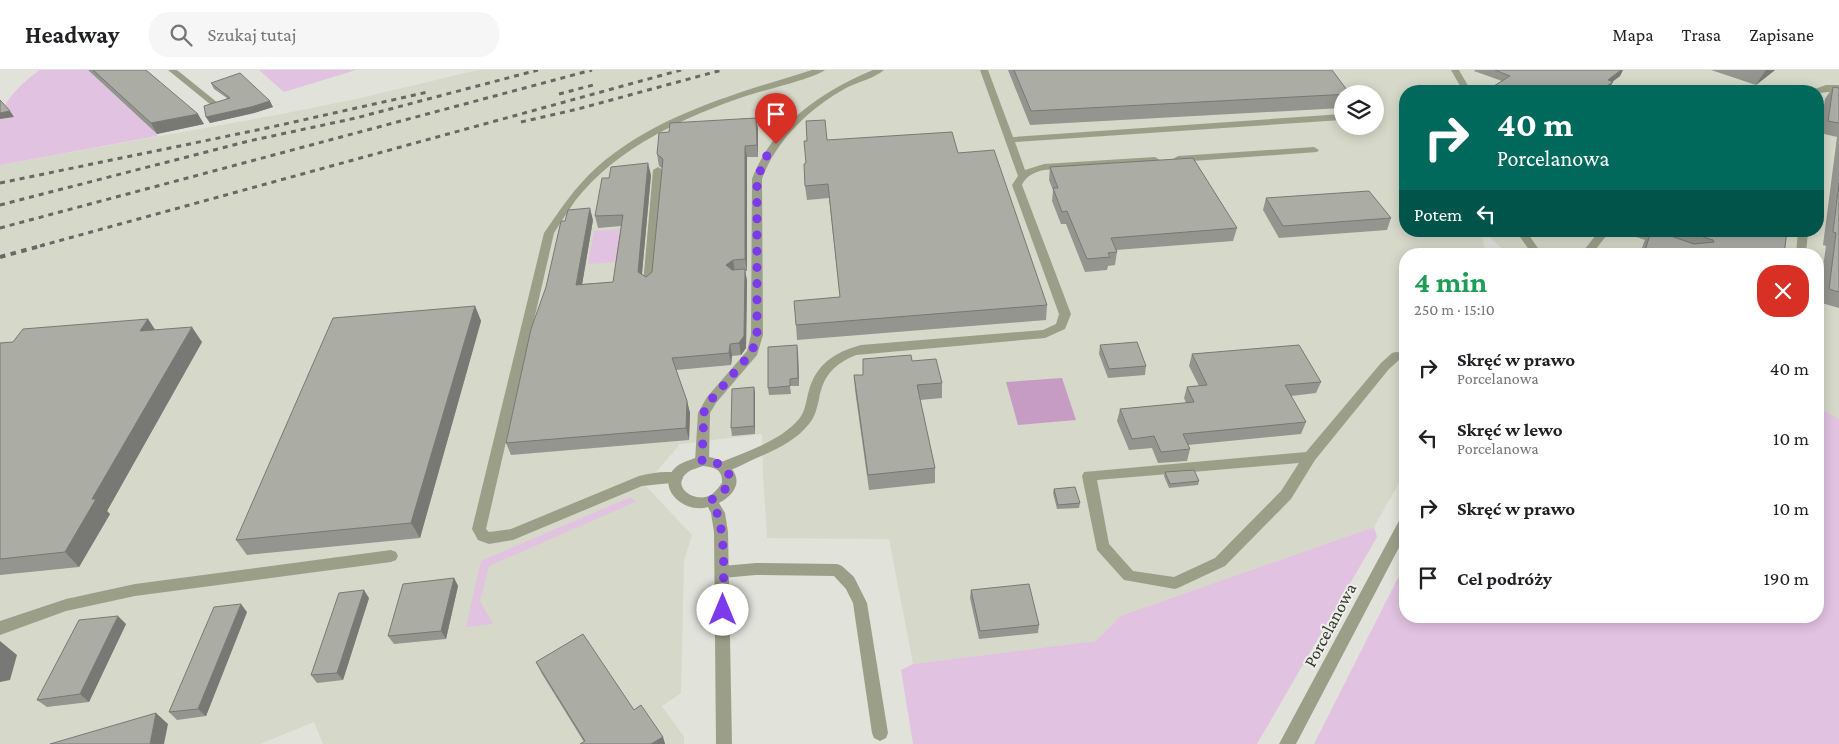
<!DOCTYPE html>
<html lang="pl">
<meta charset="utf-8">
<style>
body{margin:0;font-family:"Crimson Pro",serif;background:#f6f6f6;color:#202124;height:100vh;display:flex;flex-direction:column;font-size:19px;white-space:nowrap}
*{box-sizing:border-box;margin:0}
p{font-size:16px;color:#757577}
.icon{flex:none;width:28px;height:28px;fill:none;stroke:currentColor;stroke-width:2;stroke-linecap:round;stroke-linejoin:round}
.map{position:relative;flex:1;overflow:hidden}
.panel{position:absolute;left:1399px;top:178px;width:425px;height:375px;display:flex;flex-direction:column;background:#fff;border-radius:20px;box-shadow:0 2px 12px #0003}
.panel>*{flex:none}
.top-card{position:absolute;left:1399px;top:15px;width:425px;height:152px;border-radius:20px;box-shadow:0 2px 12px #0003;background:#00695c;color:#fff;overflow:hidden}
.controls{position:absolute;left:1334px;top:15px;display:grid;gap:10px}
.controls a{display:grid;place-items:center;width:50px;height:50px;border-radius:50%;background:#fff;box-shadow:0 2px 12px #0003;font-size:25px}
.pin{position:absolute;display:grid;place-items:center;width:42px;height:42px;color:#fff;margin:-51px -21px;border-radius:50% 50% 50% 0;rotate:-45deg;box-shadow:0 0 5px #0007}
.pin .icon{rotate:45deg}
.me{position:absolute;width:55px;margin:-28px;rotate:0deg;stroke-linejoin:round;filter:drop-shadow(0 0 4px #0008)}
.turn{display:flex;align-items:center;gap:18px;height:105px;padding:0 15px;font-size:22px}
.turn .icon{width:65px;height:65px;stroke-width:2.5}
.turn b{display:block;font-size:35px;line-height:42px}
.then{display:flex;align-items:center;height:48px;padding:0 15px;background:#0003;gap:10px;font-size:19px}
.round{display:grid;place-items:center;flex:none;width:52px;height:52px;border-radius:20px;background:#f6f6f6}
.headline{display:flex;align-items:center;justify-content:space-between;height:85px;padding:0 15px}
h1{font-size:30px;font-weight:700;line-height:38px;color:#1e9e55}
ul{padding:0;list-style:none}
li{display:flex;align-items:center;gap:15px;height:70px;padding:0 15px}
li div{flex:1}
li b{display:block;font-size:19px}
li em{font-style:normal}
header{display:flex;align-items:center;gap:30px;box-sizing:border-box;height:70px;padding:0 25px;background:#fff;border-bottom:1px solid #e0e0e0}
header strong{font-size:24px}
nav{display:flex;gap:28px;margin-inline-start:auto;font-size:18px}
.search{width:350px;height:45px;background:#f6f6f6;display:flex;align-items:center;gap:12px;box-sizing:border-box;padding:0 18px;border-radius:20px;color:#757577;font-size:19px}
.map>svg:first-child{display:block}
.built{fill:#d6d8c9;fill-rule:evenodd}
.green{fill:#e1c2e0}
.water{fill:#c69cc5}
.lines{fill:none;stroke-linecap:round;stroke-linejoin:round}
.lane{fill:#9c9f88;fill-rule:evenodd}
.street{fill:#9c9f88;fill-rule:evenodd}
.rail-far1{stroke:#686965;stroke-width:3;stroke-dasharray:5 5;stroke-linecap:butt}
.rail{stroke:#686965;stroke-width:4;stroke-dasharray:5.5 5.5;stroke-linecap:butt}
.wall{fill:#93958e}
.shaded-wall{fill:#787974}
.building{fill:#abada5;stroke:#787974}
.route{stroke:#7c3aed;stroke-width:9;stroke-dasharray:0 16.2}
.labels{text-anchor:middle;stroke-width:4;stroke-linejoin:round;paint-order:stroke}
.near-street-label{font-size:18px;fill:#363734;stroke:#eef0e7}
</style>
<header>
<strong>Headway</strong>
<div class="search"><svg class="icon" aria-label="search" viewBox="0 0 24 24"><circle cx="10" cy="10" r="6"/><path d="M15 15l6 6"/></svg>Szukaj tutaj</div>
<nav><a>Mapa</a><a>Trasa</a><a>Zapisane</a></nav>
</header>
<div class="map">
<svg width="1839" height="674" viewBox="0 0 1839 674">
<rect width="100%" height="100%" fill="#e1e2da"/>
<path class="built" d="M478,0H1839V349L1818,337V184H1508L1483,161H1818V21H1405V161H1481L1486,184H1405V402L1374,457L1120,546L1096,571L913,594L889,469L767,468L763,404L762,364L680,374L645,415L692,465L684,491L681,623L662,636L684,667V674H323L314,652L260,674H0V95L282,44L356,29ZM1342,24H1375V56H1342Z"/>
<path class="green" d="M40,0H88L157,64V66L0,95C0,80 0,61 0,48C5,28 24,11 40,0Z
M259,0H356L284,22Z
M623,159L618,192L588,194L594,161Z
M1818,337L1839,349V674H1314L1405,494V546H1818Z
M631,427L635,432L489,496L480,531L493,554L466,557L481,491Z
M1374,457L1377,467L1257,674H913L901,600L913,594L1096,571L1120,546Z"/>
<path class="water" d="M1062,308L1076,350L1018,355L1006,312Z"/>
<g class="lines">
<path class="lane" d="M168,0H177L218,33L211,35Z
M812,0H825C815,8 765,20 749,25C686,46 617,77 575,131C568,141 561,152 554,163L486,459L489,462L511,459L639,406C652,403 668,400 681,404L683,408L681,412L642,416L513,470L489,474L478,470L472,459L544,163C560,140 575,117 596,98C655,45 738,23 812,0Z
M873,0H884C875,8 858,12 846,18C810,38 776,70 762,109L763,265L757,285L716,333L710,343L709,391L707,394H697L695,391L698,343L707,327L747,281L751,265L752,109C772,55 822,21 873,0Z
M980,0H988L1013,67L1342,44V50L1015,72L1025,100L1044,94L1155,87L1160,90L1155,93L1044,100C1034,102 1026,106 1022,115L1071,244L1065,259L1045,268L856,285C834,294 823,306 819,329C817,338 815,347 809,354C794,373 770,382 748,392C739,396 729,403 719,401L717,397L719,393C747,381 779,372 799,349C805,342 806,332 808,324C815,295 834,282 861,275L1043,260L1056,254L1059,244L1012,115L1018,106Z
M1451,0H1459L1471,21H1463Z
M1826,15H1839V21L1818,23L1809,21Z
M1314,77L1319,80L1317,82L1178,92L1173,89L1178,86Z
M1516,161H1526L1542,184H1532Z
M1599,161H1610L1592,184H1581Z
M1619,161H1635L1666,171L1667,173L1662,176Z
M1798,161H1808L1806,184H1796Z
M1396,282L1405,283V291L1399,290L1389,299L1315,390L1291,429L1225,496L1180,517L1175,519L1124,510L1097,480L1082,406L1084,402L1306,382L1381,293L1392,283ZM1299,393L1281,421L1215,488L1174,507L1133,501L1109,474L1097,410Z
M391,480L396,482L398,486L396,490L391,492L135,526L66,541L0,565V551L66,529L135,514Z
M756,493L837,494L842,496L854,507L867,533L888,663L886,668L880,671L874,668L872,663L853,533L846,519L834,506L756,505L722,508L717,506L715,502L717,498L722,496Z"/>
<path class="street" d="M658,97L663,100L653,214L648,217L643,214L653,100Z
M702,386C734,388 752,415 719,433L725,443L728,462L732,674H716L714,462L711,443L708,437C682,445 651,413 680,394C686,391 695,388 702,386ZM703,396C715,397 723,400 722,413C719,417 715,422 711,425C695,434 669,416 688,402C692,399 698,398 703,396Z
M1405,448V466L1296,674H1279L1400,449Z"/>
<path class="rail-far1" d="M559,24L597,14
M521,52L578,39L722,0
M0,113L267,58L428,22
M0,135L249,71L356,48L538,0
M0,158L592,0
M40,176L681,0"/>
<path class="rail" d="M0,187L44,175"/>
</g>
<path class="wall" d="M88,0H146L204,54L157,64Z
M1008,0H1332L1342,24V38L1030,55Z
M1475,0H1623L1620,6L1612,11L1609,19L1606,21H1486L1502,11L1474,1Z
M1711,0H1775L1756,15Z
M211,13L273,37L254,43L210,53L206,47L227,28L214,19Z
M1833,17L1839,18V238L1818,232L1826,176L1823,175L1837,67L1820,63L1825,29Z
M756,48L758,59V87H747V201H745L747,211L746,278L741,285L732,286L731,295L676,300L687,331L690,343L689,370L511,385L506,373L593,150L582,214L613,212L621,156L598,158L595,146L651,105L642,204L646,207L652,202L662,98L659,96L657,84L669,62Z
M827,70L958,83L1047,235L1046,250L797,270L796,255L840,227L829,128L807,130L805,116L806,93Z
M1050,97L1237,158L1233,171L1116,180L1117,182L1115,195L1108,196L1107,200L1085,202L1066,154H1061L1052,131L1053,120L1049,110Z
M1266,128L1391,148L1387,160L1279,168L1263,140Z
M1646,161H1787L1784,184H1640L1644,172L1649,163L1646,162Z
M475,236L481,251L420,468L247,485L236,470Z
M148,249L155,260L202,272L107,441L110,444L79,497L0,505V273L13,272Z
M1100,275L1146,296L1145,305L1108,308L1099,284Z
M798,282L799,316H790L791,324L769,325L768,318Z
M1192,284L1321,312L1316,323L1291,326L1306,352L1301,364L1188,375L1190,379L1187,391L1158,393L1152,378L1129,380L1117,351L1120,339L1186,333L1184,328L1187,317L1199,316L1189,296Z
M912,291L942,313V328L920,330L935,398V413L869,420L855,320L854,305H863Z
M754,317L755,325V364L732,366L731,358Z
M1165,402L1199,411L1198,415L1169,418L1164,406Z
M1054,419L1080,433L1079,438L1057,439L1053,423Z
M454,508L458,516L446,569L394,574L388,566Z
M971,520L1039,555L1038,563L979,569L970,528Z
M369,528L343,610L317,613L311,605Z
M247,542L206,646L177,650L169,642Z
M126,554L89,632L47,637L37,630Z
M536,592L634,640L663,667L665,674H580L584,672L542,604Z"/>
<path class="shaded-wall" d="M1621,0H1623L1620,6L1611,13L1613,12L1609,19L1606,21H1599L1608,10Z
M1766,0H1775L1756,15L1765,1Z
M270,31L273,37L254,43L210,53L206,47Z
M10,41L14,47L0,49V43Z
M198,44L204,54L157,64L151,53Z
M756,48L758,59V87L757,75Z
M745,76L747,87V201L745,189Z
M648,93L651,105L641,214L638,202Z
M590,138L593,150L580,227L576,215Z
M733,190L735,202L726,195Z
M745,199L747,211L746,278L741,285L739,273Z
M475,236L481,251L420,468L411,453Z
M148,249L158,264L140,261Z
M192,257L202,272L107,441L110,444L79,497L65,482L92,429Z
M730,274L732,286L731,295L729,283Z
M797,275L798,282L799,316L798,308Z
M754,317L755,325V364L754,356Z
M687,331L690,343L689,370L686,358Z
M454,508L458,516L446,569L441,561Z
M364,520L369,528L343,610L337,603Z
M241,534L247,542L206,646L198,639Z
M118,546L126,554L89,632L80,624Z
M0,571L17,585L10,610L0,612Z
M156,643L168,654L164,674H150Z
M663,667L665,674H651Z"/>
<path class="building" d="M93,0H146L198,44L151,53Z
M1014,0H1332L1350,24L1031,41Z
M1495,0H1621L1608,10L1613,12L1599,21H1486L1510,6Z
M240,3L270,31L251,37L206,47L204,36L230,28L211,13Z
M1833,17L1839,18V53L1828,51Z
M0,30L10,41L0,43Z
M756,48L757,75L745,76V189L733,190L726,195L732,200L745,199L744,266L739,273L730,274L729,283L672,288L687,331L686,358L506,373L531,259L546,217L561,151H565L568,140L590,138L576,215L613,212L623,145L595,146L602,108H609L611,97L648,93L638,202L646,207L652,202L663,89L657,84L659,63L669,62L670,53Z
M825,50L827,70L952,62L958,83L994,80L1047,235L796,255L794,231L840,227L828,114L805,116L804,94L806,93L804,71H807L806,51Z
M1193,88L1237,158L1111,168L1117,182L1108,183L1110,187L1087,189L1067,141L1062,142L1053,118H1058L1050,97Z
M1839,113V222L1829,219L1836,163L1833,162Z
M1369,121L1391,148L1283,156L1266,128Z
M1651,161H1656L1694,174L1714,172L1713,170L1685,161H1787L1784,184H1644Z
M475,236L411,453L236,470L333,248Z
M148,249L140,261L192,257L92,429H96L65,482L0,489V273L13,272L23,259Z
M1137,272L1146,296L1109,299L1100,275Z
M797,275L798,308L790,309V316L768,318V277Z
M1299,275L1321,312L1285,315L1306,352L1183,364L1190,379L1161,382L1154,366L1132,369L1120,339L1194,332L1187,317L1207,315L1192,284Z
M911,285L912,291L936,289L942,313L917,315L935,398L868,405L854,305H863V289Z
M754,317V356L731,358L732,319Z
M1194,400L1199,411L1170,414L1165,402Z
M1075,417L1080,433L1058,435L1054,419Z
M454,508L441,561L388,566L403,514Z
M1029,514L1039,555L980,561L971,520Z
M364,520L337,603L311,605L339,523Z
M241,534L198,639L169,642L214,537Z
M118,546L80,624L37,630L79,550Z
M583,564L634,640L641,635L663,667L651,674H580L585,671L536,592Z
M156,643L150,674H50Z"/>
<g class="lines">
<path class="route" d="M723,540C723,509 728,457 711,430C739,416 734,391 702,391L704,342L711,330L752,282L757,265V109L766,87L776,74"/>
</g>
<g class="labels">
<g class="near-street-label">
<text transform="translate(1330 555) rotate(-62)" y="6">Porcelanowa</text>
</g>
</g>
</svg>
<div class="controls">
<a><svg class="icon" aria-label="layers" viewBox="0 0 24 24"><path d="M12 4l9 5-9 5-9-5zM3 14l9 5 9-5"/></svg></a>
</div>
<div class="pin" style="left:776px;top:74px;background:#d93025"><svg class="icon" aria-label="arrive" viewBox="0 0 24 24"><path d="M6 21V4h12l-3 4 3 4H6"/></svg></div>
<svg class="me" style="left:723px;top:540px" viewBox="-20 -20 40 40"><circle r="19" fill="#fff"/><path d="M0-13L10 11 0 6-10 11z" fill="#7c3aed"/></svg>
<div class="top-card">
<div class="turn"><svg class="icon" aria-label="right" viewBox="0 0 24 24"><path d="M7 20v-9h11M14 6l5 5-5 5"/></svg><div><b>40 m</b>Porcelanowa</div></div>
<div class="then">Potem<svg class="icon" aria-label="left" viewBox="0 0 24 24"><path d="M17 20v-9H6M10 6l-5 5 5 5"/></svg></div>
</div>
<section class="panel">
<div class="headline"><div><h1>4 min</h1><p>250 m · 15:10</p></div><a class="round" style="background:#d93025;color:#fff"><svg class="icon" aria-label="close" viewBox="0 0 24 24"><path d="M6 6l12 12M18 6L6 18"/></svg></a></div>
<ul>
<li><svg class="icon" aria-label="right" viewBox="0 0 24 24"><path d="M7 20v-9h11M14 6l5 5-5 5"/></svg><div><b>Skręć w prawo</b><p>Porcelanowa</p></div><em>40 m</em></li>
<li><svg class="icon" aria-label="left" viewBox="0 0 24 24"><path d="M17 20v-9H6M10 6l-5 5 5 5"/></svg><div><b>Skręć w lewo</b><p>Porcelanowa</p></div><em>10 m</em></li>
<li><svg class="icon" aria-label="right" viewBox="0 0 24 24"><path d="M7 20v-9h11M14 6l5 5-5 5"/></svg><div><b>Skręć w prawo</b></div><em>10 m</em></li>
<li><svg class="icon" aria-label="arrive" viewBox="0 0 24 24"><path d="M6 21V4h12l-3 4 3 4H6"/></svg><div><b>Cel podróży</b></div><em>190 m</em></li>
</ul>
</section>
</div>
